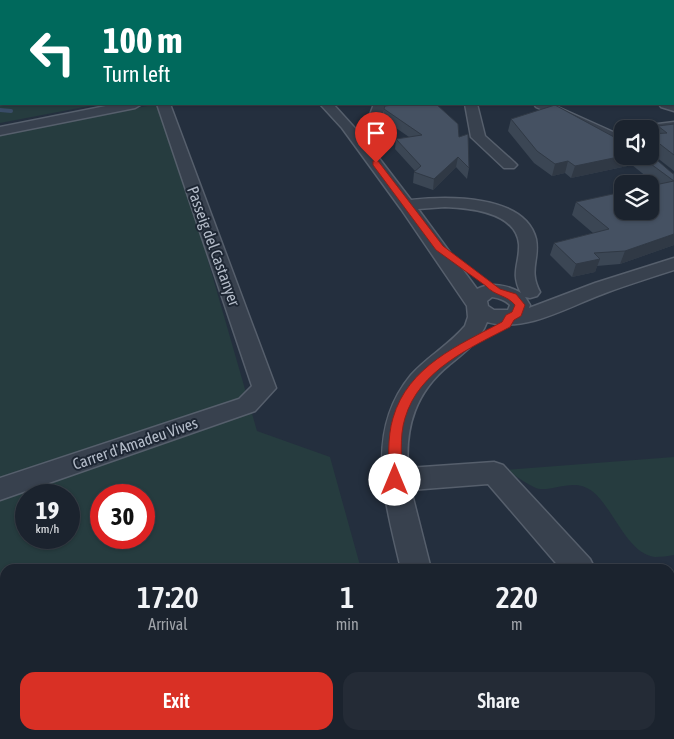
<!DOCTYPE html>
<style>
body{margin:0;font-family:"Asap Condensed",sans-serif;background:#242b36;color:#f1f3f6;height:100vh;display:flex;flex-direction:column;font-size:19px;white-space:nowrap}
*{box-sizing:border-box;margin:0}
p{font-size:16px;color:#a0a4aa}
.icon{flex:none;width:28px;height:28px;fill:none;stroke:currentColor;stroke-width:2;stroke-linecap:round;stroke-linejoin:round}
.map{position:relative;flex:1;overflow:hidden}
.drawer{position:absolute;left:0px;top:564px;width:675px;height:176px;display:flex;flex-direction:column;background:#1b232e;border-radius:15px 15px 0 0;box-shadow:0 1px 4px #0004,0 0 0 1px #39404a}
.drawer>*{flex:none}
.banner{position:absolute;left:0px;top:0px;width:675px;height:105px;box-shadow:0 1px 4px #0004,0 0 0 1px #39404a;background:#00695c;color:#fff;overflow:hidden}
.controls{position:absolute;left:614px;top:120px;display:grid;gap:10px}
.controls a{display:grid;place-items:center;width:45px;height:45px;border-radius:10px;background:#1b232e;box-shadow:0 1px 4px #0004,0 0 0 1px #39404a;font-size:25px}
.speed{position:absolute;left:15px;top:484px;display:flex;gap:10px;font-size:25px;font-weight:700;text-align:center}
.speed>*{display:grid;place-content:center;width:65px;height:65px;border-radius:50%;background:#1b232e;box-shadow:0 1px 4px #0004,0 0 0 1px #39404a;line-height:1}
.speed small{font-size:12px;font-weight:400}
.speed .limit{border:8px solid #d22;background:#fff;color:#111}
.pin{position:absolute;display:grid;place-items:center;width:42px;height:42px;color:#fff;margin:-51px -21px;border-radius:50% 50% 50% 0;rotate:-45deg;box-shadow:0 0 5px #0007}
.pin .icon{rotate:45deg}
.me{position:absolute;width:55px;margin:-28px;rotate:0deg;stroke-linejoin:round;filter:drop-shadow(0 0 4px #0008)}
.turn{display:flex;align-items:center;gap:18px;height:105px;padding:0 20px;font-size:22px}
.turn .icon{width:65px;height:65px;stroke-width:2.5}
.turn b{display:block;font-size:35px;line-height:42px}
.eta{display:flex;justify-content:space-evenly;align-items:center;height:85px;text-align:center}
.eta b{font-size:30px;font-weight:600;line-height:35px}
.cta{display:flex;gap:10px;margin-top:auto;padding:10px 20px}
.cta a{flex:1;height:58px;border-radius:15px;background:#d93025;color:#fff;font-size:20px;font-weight:600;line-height:58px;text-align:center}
.cta a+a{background:#242b36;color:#f1f3f6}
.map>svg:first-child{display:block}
.green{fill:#263c3f;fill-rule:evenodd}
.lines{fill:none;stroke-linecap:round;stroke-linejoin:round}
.stream{stroke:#394c67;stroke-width:4}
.minor-casing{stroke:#565f6c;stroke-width:3}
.minor{fill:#38414e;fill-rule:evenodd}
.wall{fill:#3b4654}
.shaded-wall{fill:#303945}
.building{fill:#455162;stroke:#303945}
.route{fill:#d93025;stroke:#8d1f18}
.labels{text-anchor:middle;stroke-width:4;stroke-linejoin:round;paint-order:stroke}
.street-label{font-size:16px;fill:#b4bcc9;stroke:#1d2633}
</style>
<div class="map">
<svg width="674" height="739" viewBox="0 0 674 739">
<rect width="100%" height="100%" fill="#242f3e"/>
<path class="green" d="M0,0H107L1,1V104H100L0,123Z
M157,104H163L257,431L330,457L361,569H5V735H407L408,739H0V135ZM26,495H69V538H26ZM101,495H144V538H101Z
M674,457V555C668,556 661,557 655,557C627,554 613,507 592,491C575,478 557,490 540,489C532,488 513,474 506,470Z"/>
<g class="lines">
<path class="stream" d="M0,110L11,111"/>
<defs>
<path id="minor" d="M233,0H248L249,1H232Z
M315,0H325V1H315Z
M660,0H671L672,1H661Z
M674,102V111L661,107L659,104Z
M116,104H142L135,108L0,135V127Z
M157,104H170L276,388L255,411L0,500V478L239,399L252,386Z
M320,104H333L362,136L374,104H386L372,149L411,200C446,196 525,194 536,239C540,260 528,269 540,292L537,296L530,298L525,297L530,305L529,308L595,283L674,258V270C652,277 630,284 608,292C571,305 528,333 487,322C480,341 464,353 449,365C416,392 405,426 408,468L494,462L503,465L590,559L595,569H561L488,484L411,490L431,569H401C386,504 363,433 411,375C427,357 449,345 465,326L468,317L467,306L401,209L342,128ZM445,207C470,208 516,212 519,244C520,264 510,272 521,293C508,285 491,282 477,289L418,209ZM492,297C499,298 505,300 510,305L508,310H494L488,306L487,301Z
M465,104H477L485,136L514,162L517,165L514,168H504L471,137Z
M534,104H551L622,136V145L536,107Z
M674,122V130L650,133V129H643L650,125Z
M670,647L674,648V684L670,682Z
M436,735H472L473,739H437Z
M475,735H513L515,739H477Z"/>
</defs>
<use href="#minor" class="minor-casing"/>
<use href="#minor" class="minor"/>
</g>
<path class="wall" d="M388,104H436L459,137L469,168L467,179L456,167L433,190L413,183L414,172L415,171L395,149L396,139L409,137L383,119L384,109L390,105Z
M511,119L622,156H650L672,173L674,174V245L620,264L597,266L595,272L572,277L550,255L554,243L593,233L572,215L576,202L657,185L632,165L571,178L565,173L552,176L534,163L508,131Z
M674,124V171L651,153H650V134H656L658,126Z"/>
<path class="shaded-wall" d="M650,141H656L651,153H650Z
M623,156H635L632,165L571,178L575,166Z
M458,157L456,167L433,190L434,179Z
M568,161L565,173L552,176L555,164Z
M674,234V245L620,264L625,251Z
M600,259L595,272L572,277L576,264Z"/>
<path class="building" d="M173,0H238L239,1H173Z
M288,0H307V1H287Z
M401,104H436L458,124L459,137L468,134L469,168L458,157L434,179L414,172L421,166L396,139L422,135L384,109L385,106Z
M555,105L614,137L622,136L623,156L575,166L568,161L555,164L537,151L511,119Z
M674,124V155L656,141H650V134L667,133L658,126Z
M650,154L672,173L674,174V181L640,156H650Z
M674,181V234L625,251L594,253L600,259L576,264L554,243L609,229L576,202L622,192V211H650V186Z"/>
<path class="route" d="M373,161H378L443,246L500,289L516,294L525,305L521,316L514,320L510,327C470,348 419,370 405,418C399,437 402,460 402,480L400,484L395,485L391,484L389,480C389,460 387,438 393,418C408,366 459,345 502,322L506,315L512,312L515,305C507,295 495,296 486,286L436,250L373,165Z"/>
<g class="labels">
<g class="street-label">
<text transform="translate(214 246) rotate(70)" y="6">Passeig del Castanyer</text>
<text transform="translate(135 443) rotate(-19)" y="6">Carrer d'Amadeu Vives</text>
</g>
</g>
</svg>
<div class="controls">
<a><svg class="icon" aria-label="sound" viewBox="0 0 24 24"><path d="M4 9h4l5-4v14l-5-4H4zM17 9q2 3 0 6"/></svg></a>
<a><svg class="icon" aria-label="layers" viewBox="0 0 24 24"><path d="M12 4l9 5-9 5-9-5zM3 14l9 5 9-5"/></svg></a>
</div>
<div class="speed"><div>19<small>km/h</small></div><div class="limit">30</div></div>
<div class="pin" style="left:376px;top:163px;background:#d93025"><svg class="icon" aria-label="arrive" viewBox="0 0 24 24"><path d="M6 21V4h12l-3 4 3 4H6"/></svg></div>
<svg class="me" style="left:395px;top:480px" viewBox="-20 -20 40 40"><circle r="19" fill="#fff"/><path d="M0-13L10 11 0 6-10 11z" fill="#d93025"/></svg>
<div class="banner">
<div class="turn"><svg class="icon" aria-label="left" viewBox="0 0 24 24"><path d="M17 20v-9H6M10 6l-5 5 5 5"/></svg><div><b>100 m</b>Turn left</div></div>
</div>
<section class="drawer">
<div class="eta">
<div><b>17:20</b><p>Arrival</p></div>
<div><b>1</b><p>min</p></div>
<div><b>220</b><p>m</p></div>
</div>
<div class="cta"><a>Exit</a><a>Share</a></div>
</section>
</div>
